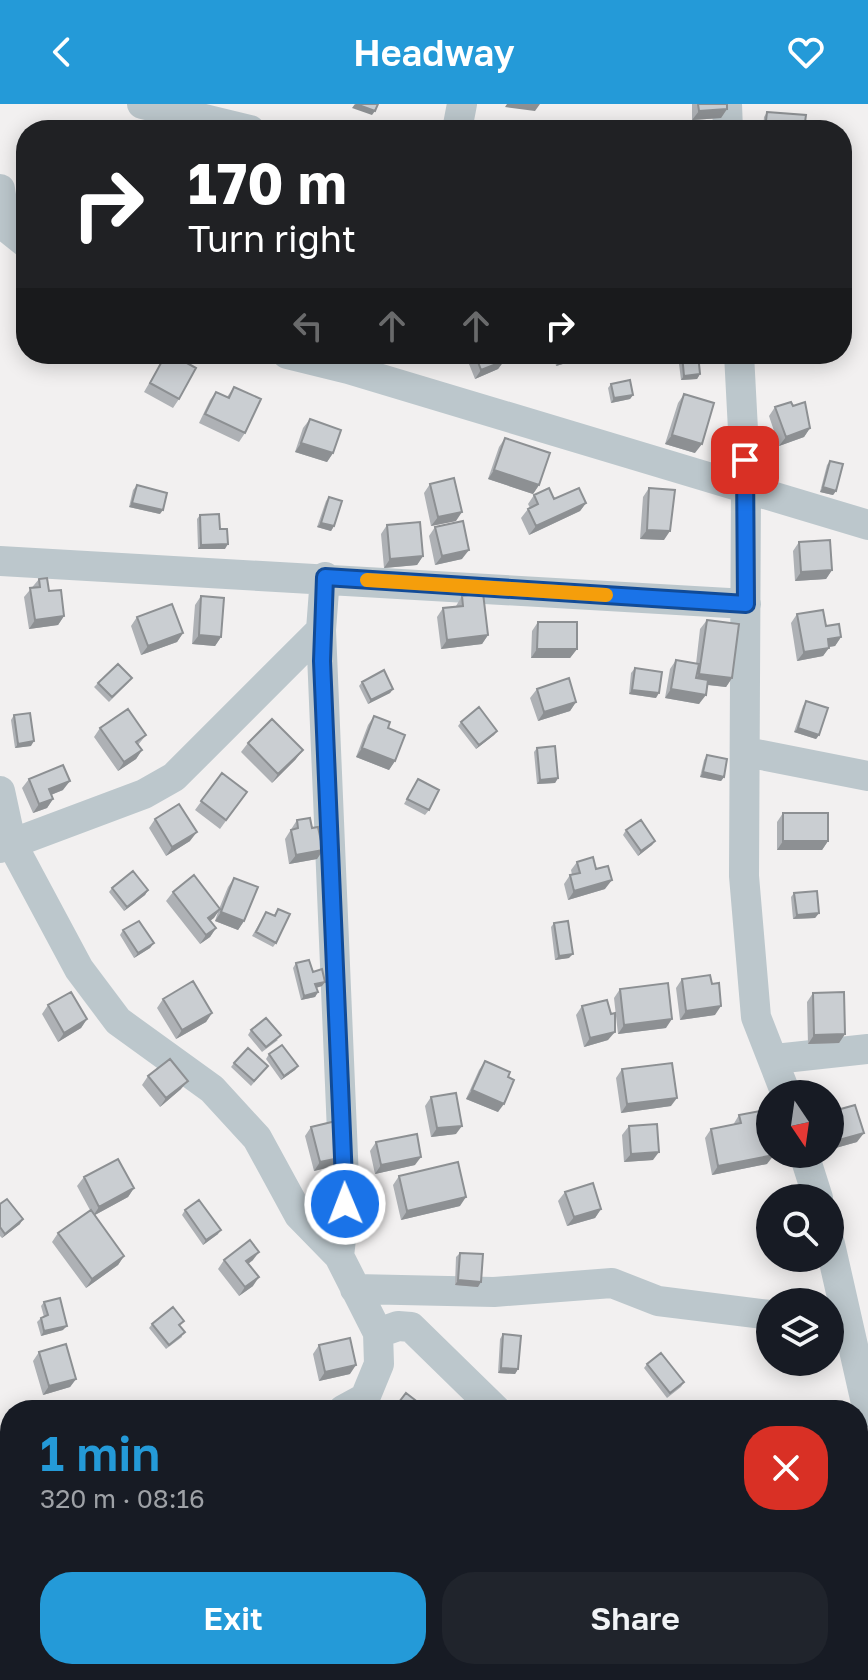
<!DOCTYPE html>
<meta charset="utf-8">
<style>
body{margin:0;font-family:"Golos Text",sans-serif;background:#20242c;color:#f1f3f6;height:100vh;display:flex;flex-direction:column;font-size:30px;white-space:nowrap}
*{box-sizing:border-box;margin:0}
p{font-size:26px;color:#9ea1a6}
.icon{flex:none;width:44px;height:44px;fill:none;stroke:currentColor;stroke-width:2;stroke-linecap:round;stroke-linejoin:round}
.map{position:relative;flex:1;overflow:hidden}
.panel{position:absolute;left:0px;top:1296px;width:868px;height:280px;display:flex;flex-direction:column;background:#171b24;border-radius:32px 32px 0 0;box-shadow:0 4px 20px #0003}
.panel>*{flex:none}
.guide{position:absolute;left:16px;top:16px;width:836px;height:244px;border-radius:32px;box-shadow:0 4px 20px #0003;background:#202124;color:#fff;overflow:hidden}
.needle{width:52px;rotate:167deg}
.tools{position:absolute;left:756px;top:976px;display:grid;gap:16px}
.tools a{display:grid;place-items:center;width:88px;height:88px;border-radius:50%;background:#171b24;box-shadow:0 4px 20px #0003;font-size:40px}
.pin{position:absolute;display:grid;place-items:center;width:68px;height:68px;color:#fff;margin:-34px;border-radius:16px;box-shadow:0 4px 12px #0006}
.me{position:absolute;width:88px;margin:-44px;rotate:359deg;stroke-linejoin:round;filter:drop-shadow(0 0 6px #0008)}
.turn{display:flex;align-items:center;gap:28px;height:168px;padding:0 40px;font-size:36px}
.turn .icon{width:104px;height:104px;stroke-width:2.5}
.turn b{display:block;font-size:56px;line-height:68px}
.lanes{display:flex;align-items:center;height:76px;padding:0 40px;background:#0003;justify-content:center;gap:40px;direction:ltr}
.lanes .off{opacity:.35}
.round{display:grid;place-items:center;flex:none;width:84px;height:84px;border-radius:32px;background:#20242c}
.overview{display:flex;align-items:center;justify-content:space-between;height:136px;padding:0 40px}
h1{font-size:48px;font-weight:600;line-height:60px;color:#249ad8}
.action{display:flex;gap:16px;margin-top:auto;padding:16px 40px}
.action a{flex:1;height:92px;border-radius:32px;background:#249ad8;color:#fff;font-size:32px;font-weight:600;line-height:92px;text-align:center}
.action a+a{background:#20242c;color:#f1f3f6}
header{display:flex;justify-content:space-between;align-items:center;height:104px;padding:0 40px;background:#249ad8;color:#fff;font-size:36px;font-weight:600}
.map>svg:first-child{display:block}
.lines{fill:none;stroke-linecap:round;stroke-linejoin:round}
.street{stroke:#bcc7cc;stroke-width:30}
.wall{fill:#aeb1b5}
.shaded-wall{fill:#8d9093}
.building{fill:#caced2;stroke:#8d9093;stroke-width:2}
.route-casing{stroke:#114b97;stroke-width:20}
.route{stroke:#1a73e8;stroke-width:14}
.slow{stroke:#f59e0b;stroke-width:14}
</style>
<header><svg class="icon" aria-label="back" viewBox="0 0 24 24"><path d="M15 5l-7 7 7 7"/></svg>Headway<svg class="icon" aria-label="heart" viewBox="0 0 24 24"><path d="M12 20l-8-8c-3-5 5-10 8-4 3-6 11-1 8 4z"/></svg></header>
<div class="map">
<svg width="868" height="1576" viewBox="0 0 868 1576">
<rect width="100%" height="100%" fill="#f2f0f0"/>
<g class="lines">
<path class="street" d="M142,0L250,26
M727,0L728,26
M457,26L462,0
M0,85L6,123L26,139
M287,250L348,265L868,421
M739,250L746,383L744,772L756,913L786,990
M0,457L746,500
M325,473L321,526L345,1100L339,1152
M746,648L868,672
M0,687L11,738L79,865L118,917L212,985L257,1034L299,1111L339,1152L378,1229L379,1260L365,1294L343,1306
M0,744L144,690L174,673L321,526
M775,955L868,945
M804,1050L818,1094
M830,1140L868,1308
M355,1185L494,1188L612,1179L658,1197L770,1211
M378,1229L398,1222L411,1223L496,1306
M0,1504L10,1498
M601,1566L602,1576"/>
</g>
<path class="wall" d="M692,0H727V5L721,14L692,16Z
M767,8L804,26H763L764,13Z
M26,205V219L21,212Z
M166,250L179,295L173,304L144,288Z
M465,250H502L504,257L498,265L475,275Z
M554,250H586L583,254L556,262Z
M680,250H698L700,270L697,275L681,276L678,252Z
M611,280L633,291L630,295L611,299L608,284Z
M234,283L245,329L239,338L199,319L210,296L216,288L227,293Z
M684,290L695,349L665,340L678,299Z
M793,302L810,324L804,333L779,342L769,312L775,303Z
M310,315L333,349L327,358L295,348L303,324Z
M505,334L539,381L533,390L488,375L499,343Z
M830,357L836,387L833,391L820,388L827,361Z
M430,380L456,417L431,422L424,389Z
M137,381L160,410L129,403L133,386Z
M649,384L664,436L640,435L643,393Z
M534,391L554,395L586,399L580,407L529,431L521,414L528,405L530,404L528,400Z
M329,393L334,422L331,427L317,423L326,397Z
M200,411L225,445H198L197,415Z
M387,421L423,452L417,461L384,464L381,430Z
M435,423L462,455L435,461L429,432Z
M799,438L832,466L826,475L795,477L793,447Z
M39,475L49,487L64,512L58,521L29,525L24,493Z
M201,492L221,533L215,542L192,540L195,501Z
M462,492L488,531L482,540L441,545L437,513L443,504L456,502Z
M797,510L826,522L841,533L835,542L829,543L823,552L797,557L791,519Z
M137,513L183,529L177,538L141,551L131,522Z
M707,516L732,574L726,583L707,581L699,600L665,594L670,565L676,556L696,560L700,525Z
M538,518L577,545L570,554H531L532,527Z
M635,564L656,594L629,590L631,569Z
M129,578L109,598L94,583L98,579Z
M362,578L393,585L390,589L368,600L359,582Z
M537,585L576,598L570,607L538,617L530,594Z
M806,597L819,631L816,635L794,628L803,602Z
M14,611L31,642L15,644L11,616Z
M374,612L388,624L395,657L389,666L356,653L368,621Z
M461,618L497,627L494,631L476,645L458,622Z
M100,624L146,631L138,641L142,646L136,655L118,667L94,633Z
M248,639L296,655L272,679L241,648Z
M537,644L558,674L555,679L537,680L534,648Z
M707,651L724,673L721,677L700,673L704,656Z
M222,669L247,688L220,725L195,706Z
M29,675L63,686L51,691L53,695L47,704L33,709L22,684Z
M418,675L429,706L425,711L404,700Z
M783,709L828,737L822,746H777V718Z
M155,715L190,737L166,752L149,724Z
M297,716L312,724L323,746L317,755L289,760L285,735Z
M626,726L655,737L652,741L638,752L623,731Z
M577,758L596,765L605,785L568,796L564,780L570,771H572L571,766Z
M234,774L244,817L238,826L215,817L218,808L210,817L216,824L210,833L200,840L166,797L173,788L219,805L228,783Z
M112,784L148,786L145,791L124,807L109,788Z
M794,789L819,809L815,814L793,815L791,793Z
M278,805L276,839L273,843L252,832L266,808L274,811Z
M554,819L569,854L555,856L551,823Z
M123,826L154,839L150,844L134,854L120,831Z
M296,859L313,868L322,882L316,884L318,888L315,893L301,896L293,864Z
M682,875L715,911L680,916L676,884Z
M620,885L666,924L618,930L614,894Z
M813,889L845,930L839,939L808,940L807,898Z
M163,895L212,909L206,918L176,935L157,904Z
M48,901L87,915L81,924L58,938L42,910Z
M582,902L611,910L608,936L584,943L576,911Z
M251,926L278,936L262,948L248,931Z
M269,950L298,962L295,966L281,976L266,955Z
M485,957L508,973L498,1008L466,995L479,966Z
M234,959L264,967L251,982L231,963Z
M622,965L671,1002L621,1009L616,974Z
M148,972L181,985L160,1003L142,981Z
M431,993L456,1030L431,1033L425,1002Z
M830,1008L857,1038L832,1045L830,1037Z
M739,1011L767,1060L712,1071L705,1034L711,1025L733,1021Z
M629,1022L653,1056L624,1058L622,1031Z
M311,1023L342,1060L314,1067L305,1032Z
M376,1038L415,1061L375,1070L370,1047Z
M399,1072L460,1102L401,1116L393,1081Z
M84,1073L134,1084L128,1093L95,1111L124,1152L118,1161L86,1184L52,1138L58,1129L90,1106L77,1082Z
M565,1088L601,1105L595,1114L567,1122L558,1097Z
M0,1100L20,1120L2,1134L0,1132Z
M185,1106L218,1130L203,1141L182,1111Z
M460,1149L478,1183L455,1181L456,1153Z
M224,1156H253L248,1160L253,1182L239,1192L218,1165Z
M44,1198L63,1226L41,1232L37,1218L41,1214L44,1213L41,1202Z
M152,1220L180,1222L182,1233L166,1245L149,1224Z
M503,1230L518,1265L515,1270L498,1269L500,1235Z
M319,1241L350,1270L319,1277L313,1250Z
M39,1248L76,1275L70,1283L43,1291L33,1257Z
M647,1260L684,1278L681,1283L667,1294L644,1264Z
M341,1566H369L346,1576Z"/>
<path class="shaded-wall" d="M355,0L375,7L372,11L352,4Z
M507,0H540L535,7L505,3Z
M727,5L721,14L692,16L699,7Z
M400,250H427L421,259Z
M572,250H586L583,254L556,262L563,253Z
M504,257L498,265L475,275L481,266Z
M700,270L697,275L681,276L684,272Z
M633,291L630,295L611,299L614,294Z
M810,324L804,333L779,342L786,333Z
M672,331L702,340L695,349L665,340Z
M301,339L333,349L327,358L295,348Z
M494,366L539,381L533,390L488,375Z
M823,383L836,387L833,391L820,388Z
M132,399L163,406L160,410L129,403Z
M586,399L580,407L529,431L536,422Z
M462,408L456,417L431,422L438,413Z
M321,419L334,422L331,427L317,423Z
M647,426L670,427L664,436L640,435Z
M228,440L225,445H198L201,441Z
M469,446L462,455L435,461L442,452Z
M423,452L417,461L384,464L390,455Z
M832,466L826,475L795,477L801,468Z
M64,512L58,521L29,525L35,516Z
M183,529L177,538L141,551L148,542Z
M199,531L221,533L215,542L192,540Z
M488,531L482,540L441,545L447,536Z
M841,533L835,542L821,544L828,535Z
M829,544L823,552L797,557L804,548Z
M537,545H577L570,554H531Z
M699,570L732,574L726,583L693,579Z
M393,585L390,589L368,600L371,596Z
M671,585L706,591L699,600L665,594Z
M632,586L659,589L656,594L629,590Z
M576,598L570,607L538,617L544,608Z
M798,624L819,631L816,635L794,628Z
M497,627L494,631L476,645L479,641Z
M34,637L31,642L15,644L18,640Z
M362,644L395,657L389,666L356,653Z
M142,646L136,655L118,667L124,658Z
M303,646L296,655L272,679L278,670Z
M703,668L724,673L721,677L700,673Z
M558,674L555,679L537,680L540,676Z
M70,677L63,686L43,694L49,685Z
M53,695L47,704L33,709L39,700Z
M197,728L190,737L166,752L172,743Z
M655,737L652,741L638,752L641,747Z
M783,737H828L822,746H777Z
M323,746L317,755L289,760L296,751Z
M612,776L605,785L568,796L574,787Z
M148,786L145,791L124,807L127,803Z
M220,805L214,814L202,823L208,814Z
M221,808L244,817L238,826L215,817Z
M819,809L815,814L793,815L797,811Z
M216,824L210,833L200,840L206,831Z
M154,839L150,844L134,854L138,849Z
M573,850L569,854L555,856L559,852Z
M325,878L322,882L312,885L315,880Z
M318,888L315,893L301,896L304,892Z
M721,902L715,911L680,916L686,907Z
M212,909L206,918L176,935L182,926Z
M87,915L81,924L58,938L64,929Z
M672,915L666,924L618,930L624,921Z
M615,928L608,936L584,943L590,934Z
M845,930L839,939L808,940L814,931Z
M298,962L295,966L281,976L284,972Z
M188,977L181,985L160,1003L166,994Z
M472,986L504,1000L498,1008L466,995Z
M677,994L671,1002L621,1009L627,1000Z
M462,1022L456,1030L431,1033L437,1024Z
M864,1029L857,1038L832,1045L839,1036Z
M659,1048L653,1056L624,1058L631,1050Z
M774,1051L767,1060L712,1071L718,1062Z
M349,1052L342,1060L314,1067L320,1058Z
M421,1053L415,1061L375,1070L381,1061Z
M134,1084L128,1093L93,1112L99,1103Z
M466,1093L460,1102L401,1116L407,1107Z
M601,1105L595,1114L567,1122L574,1113Z
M23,1115L20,1120L2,1134L5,1130Z
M221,1126L218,1130L203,1141L206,1136Z
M259,1148L253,1156L240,1166L246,1157Z
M124,1152L118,1161L86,1184L92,1175Z
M259,1173L253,1182L239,1192L245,1183Z
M458,1176L481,1178L478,1183L455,1181Z
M67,1222L63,1226L41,1232L44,1227Z
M356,1261L350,1270L319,1277L325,1268Z
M501,1264L518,1265L515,1270L498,1269Z
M76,1275L70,1283L43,1291L49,1282Z
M362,1566H369L346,1576L349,1572Z"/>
<path class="building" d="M356,0H378L375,7Z
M698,0H727V5L699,7Z
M767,8L806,11L804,26H765Z
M553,17L554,26H528L527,19Z
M166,250H189L185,258L196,264L179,295L150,279Z
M475,250H502L504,257L481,266Z
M682,250H698L700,270L684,272Z
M630,276L633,291L614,294L611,280Z
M234,283L261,295L245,329L205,310L216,288L229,294Z
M684,290L714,299L702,340L672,331Z
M791,298L793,302L805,298L810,324L786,333L775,303Z
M310,315L341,326L333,349L301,339Z
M505,334L550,349L539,381L494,366Z
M830,357L843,360L836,387L823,383Z
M454,374L462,408L438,413L430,380Z
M137,381L167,389L163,406L132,399Z
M549,384L554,395L579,384L586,399L536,422L528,405L538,400L534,391Z
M649,384L675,386L670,427L647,426Z
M329,393L342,397L334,422L321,419Z
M219,410L220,425H227L228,440L201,441L200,411Z
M463,417L469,446L442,452L435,423Z
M420,418L423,452L390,455L387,421Z
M830,436L832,466L801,468L799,438Z
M47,474L49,487L61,486L64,512L35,516L30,484L40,483L39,475Z
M483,489L488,531L447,536L443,504L463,502L462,492Z
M201,492L224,494L221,533L199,531Z
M172,500L183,529L148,542L137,513Z
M823,506L826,522L839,520L841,533L828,535L829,544L804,548L797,510Z
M707,516L739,520L732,574L699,570Z
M538,518H577V545H537Z
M676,556L699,560L696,574L708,576L706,591L671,585Z
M118,560L132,574L112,593L98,579Z
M635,564L662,568L659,589L632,586Z
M384,566L393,585L371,596L362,578Z
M569,574L576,598L544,608L537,585Z
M806,597L828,604L819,631L798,624Z
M479,603L497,627L479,641L461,618Z
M128,605L146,631L136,638L142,646L124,658L100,624Z
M30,609L34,637L18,640L14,611Z
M374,612L390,618L388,624L405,631L395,657L362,644Z
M272,615L303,646L278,670L248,639Z
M555,642L558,674L540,676L537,644Z
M707,651L727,655L724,673L703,668Z
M63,661L70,677L49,685L53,695L39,700L29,675Z
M222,669L247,688L226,716L201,697Z
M418,675L439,686L429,706L407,695Z
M179,700L197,728L172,743L155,715Z
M783,709H828V737H783Z
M310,714L312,724L318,723L323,746L296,751L291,726L298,724L297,716Z
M641,716L655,737L641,747L626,726Z
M593,753L596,765L608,762L612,776L574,787L570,771L580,769L577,758Z
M133,767L148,786L127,803L112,784Z
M194,771L220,805L208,814L216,824L206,831L173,788Z
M234,774L258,783L244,817L221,808Z
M817,787L819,809L797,811L794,789Z
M278,805L290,810L276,839L256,828L266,808L275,812Z
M139,817L154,839L138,849L123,826Z
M568,817L573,850L559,852L554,819Z
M309,856L313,868L322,865L325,878L315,880L318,888L304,892L296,859Z
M710,871L712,880L719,879L721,902L686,907L682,875Z
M193,877L212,909L182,926L163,895Z
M668,879L672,915L624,921L620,885Z
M71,888L87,915L64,929L48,901Z
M844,888L845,930L814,931L813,889Z
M607,896L611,910L615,909V928L590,934L582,902Z
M266,914L281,931L266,943L251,926Z
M282,941L298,962L284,972L269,950Z
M248,944L268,962L254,977L234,959Z
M170,955L188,977L166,994L148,972Z
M485,957L510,968L508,973L514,976L504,1000L472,986Z
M672,959L677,994L627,1000L622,965Z
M456,989L462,1022L437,1024L431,993Z
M855,1001L864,1029L839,1036L830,1008Z
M765,1006L770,1033V1050H773L774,1051L718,1062L711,1025L741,1019L739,1011Z
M340,1016L349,1052L320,1058L311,1023Z
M657,1020L659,1048L631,1050L629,1022Z
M417,1030L421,1053L381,1061L376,1038Z
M118,1055L134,1084L99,1103L84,1073Z
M458,1058L466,1093L407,1107L399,1072Z
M593,1079L601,1105L574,1113L565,1088Z
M7,1095L23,1115L5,1130L0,1123V1100Z
M199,1096L221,1126L206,1136L185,1106Z
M91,1106L124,1152L92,1175L58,1129Z
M250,1136L259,1148L246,1157L259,1173L245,1183L224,1156Z
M460,1149L483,1150L481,1178L458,1176Z
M60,1194L67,1222L44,1227L41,1214L48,1211L44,1198Z
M173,1203L184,1217L179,1221L185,1228L169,1241L152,1220Z
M503,1230L521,1232L518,1265L501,1264Z
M350,1234L356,1261L325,1268L319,1241Z
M66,1240L76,1275L49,1282L39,1248Z
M661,1249L684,1278L670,1289L647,1260Z
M406,1289L428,1306H393Z
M176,1300L180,1306H167Z
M346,1566H362L349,1572Z
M798,1569L802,1576H785Z"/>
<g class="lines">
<defs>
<path id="route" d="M345,1100L322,557L325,473L746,500L745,356"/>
</defs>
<use href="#route" class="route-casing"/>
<use href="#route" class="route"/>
<path class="slow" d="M367,476L606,491"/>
</g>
</svg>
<div class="tools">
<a><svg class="needle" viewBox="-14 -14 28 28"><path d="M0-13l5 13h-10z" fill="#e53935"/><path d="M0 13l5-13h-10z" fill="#9ea1a6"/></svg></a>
<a><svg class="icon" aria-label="search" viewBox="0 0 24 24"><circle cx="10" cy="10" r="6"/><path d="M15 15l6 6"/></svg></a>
<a><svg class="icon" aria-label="layers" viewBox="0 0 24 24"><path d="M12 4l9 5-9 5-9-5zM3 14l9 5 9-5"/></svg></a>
</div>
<div class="pin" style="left:745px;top:356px;background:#d93025"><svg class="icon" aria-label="arrive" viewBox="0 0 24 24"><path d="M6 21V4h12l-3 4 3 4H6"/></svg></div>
<svg class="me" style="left:345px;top:1100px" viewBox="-20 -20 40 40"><circle r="17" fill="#1a73e8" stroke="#fff" stroke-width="3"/><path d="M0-11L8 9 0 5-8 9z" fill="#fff"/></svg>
<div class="guide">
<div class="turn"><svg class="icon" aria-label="right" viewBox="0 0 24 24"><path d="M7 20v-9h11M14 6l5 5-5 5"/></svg><div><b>170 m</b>Turn right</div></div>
<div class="lanes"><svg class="icon off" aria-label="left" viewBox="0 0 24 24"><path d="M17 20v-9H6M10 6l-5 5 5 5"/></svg><svg class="icon off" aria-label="ahead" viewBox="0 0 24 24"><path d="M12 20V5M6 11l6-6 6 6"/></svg><svg class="icon off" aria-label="ahead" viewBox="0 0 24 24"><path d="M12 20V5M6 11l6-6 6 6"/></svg><svg class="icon" aria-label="right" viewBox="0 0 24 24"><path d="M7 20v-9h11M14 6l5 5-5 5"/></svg></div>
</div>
<section class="panel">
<div class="overview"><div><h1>1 min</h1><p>320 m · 08:16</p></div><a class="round" style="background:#d93025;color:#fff"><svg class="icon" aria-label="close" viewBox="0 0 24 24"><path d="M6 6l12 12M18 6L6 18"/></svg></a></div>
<div class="action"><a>Exit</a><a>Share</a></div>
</section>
</div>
